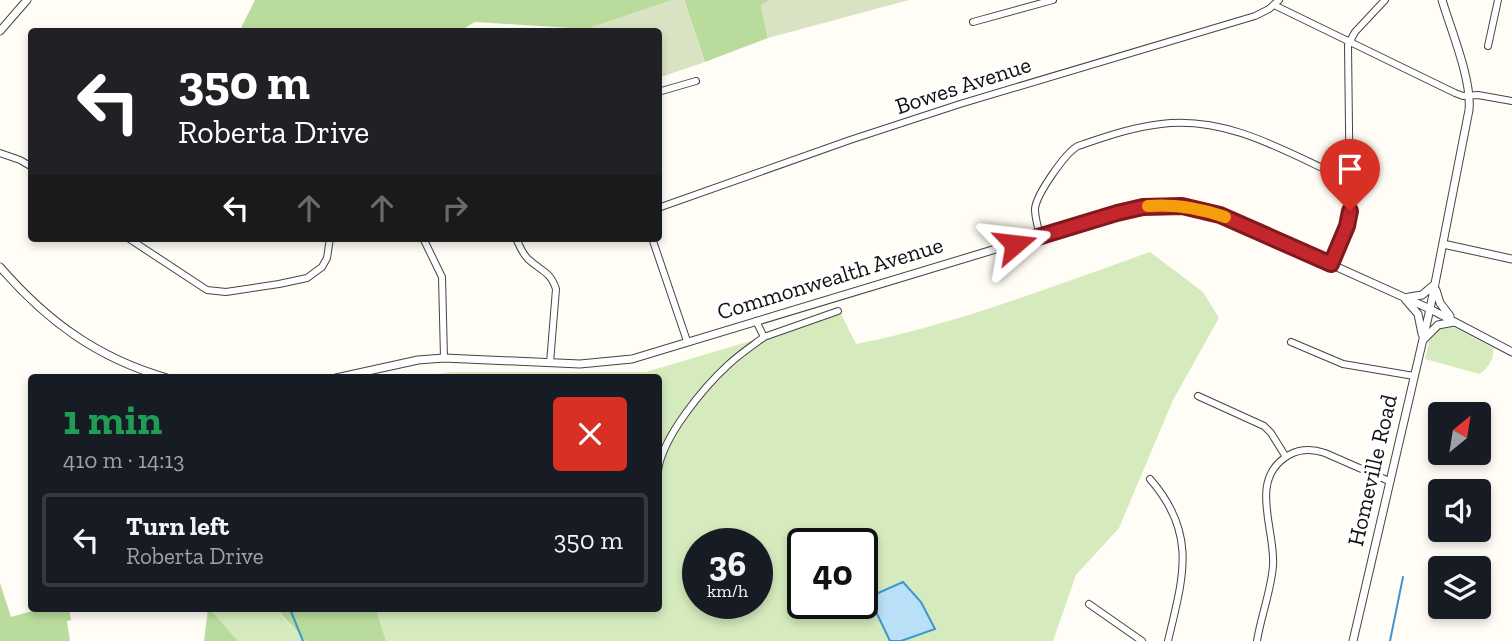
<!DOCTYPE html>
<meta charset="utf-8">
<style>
body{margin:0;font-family:"Zilla Slab",serif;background:#20242c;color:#f1f3f6;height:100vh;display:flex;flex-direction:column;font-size:26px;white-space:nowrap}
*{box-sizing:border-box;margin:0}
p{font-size:23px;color:#9ea1a6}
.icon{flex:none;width:38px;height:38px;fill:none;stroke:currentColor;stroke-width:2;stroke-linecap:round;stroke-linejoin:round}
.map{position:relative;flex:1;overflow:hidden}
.drawer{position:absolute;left:28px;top:374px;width:634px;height:238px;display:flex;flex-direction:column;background:#171b24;border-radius:7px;box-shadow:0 4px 10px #0003}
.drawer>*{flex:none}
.banner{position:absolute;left:28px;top:28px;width:634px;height:214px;border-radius:7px;box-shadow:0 4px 10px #0003;background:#202124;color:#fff;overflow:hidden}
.needle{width:46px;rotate:30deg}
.tools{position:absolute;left:1428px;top:402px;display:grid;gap:14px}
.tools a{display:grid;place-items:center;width:63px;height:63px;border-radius:7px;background:#171b24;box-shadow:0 4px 10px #0003;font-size:35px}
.speed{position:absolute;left:682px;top:528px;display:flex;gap:14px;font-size:35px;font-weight:700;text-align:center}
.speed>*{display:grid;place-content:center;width:91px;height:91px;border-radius:50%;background:#171b24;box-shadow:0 4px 10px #0003;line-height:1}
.speed small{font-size:18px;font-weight:400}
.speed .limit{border:4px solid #111;border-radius:10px;background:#fff;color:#111}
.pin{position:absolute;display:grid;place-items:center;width:60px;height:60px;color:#fff;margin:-72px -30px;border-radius:50% 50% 50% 0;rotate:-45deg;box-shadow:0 0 7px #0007}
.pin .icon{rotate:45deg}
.me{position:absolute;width:77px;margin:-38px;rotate:73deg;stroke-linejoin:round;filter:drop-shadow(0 0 5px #0008)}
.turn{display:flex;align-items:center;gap:24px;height:147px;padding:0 35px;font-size:32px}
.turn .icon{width:91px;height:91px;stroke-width:2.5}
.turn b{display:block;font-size:49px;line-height:60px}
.lanes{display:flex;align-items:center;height:66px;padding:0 35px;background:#0003;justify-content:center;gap:35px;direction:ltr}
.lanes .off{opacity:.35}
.round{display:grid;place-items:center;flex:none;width:74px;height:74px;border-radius:7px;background:#20242c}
.summary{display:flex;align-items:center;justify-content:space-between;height:119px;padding:0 35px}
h1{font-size:42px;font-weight:700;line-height:52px;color:#1e9e55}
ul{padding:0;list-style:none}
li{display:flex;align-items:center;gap:21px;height:94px;margin:0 14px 10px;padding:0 21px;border:4px solid #363941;border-radius:7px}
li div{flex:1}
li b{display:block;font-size:26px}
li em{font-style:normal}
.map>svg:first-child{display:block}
.green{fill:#d5ebbd;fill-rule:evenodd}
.forest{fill:#b9dc9c}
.cemetery{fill:#d9e3c4}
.water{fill:#b9e0f7;stroke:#3f96cf;stroke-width:2}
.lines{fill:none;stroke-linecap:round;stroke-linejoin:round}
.stream{stroke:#3f96cf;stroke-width:2}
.minor-casing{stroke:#444;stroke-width:8}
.tertiary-casing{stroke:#444;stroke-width:9}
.minor{stroke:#fff;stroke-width:6}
.tertiary{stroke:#fff;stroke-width:7}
.route-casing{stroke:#7f191e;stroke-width:18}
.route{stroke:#c4262e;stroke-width:12}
.slow{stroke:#f59e0b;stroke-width:12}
.labels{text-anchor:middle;stroke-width:7;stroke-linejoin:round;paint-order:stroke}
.street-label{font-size:23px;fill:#111;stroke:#fff}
</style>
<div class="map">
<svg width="1512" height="641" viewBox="0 0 1512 641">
<rect width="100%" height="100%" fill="#fffdf5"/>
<path class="green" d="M1150,252L1203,292L1219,318L1173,400L1119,528L1076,575L1053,641H386L376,609H658V378H410L452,372H646L841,314L856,344C957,324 1053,286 1150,252ZM698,544H758V604H698ZM803,544H863V604H803Z
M1448,326L1453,327L1493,348C1495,358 1488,368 1480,374L1425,359C1430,342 1428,330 1448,326Z
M210,609H279L281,615L306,641H238Z"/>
<path class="forest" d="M255,0H673L587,29L475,22L458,32H239Z
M684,0H769L761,6L768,38L705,62Z
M0,583L11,617L39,609H69L71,620L67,621L70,641H0Z
M208,609H210L238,641H204Z
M279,609H376L386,641H306L281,614Z"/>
<path class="cemetery" d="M673,0H684L705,62L658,78V32L588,31L587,29Z
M769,0H909L768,38L761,6Z"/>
<path class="water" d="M903,582L921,602L935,629L901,641H890L869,597Z"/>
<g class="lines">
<path class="stream" d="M290,609L303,641
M1390,641L1403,577"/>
<defs>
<path id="minor" d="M1274,5L1455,93L1463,96L1478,95L1512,101
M973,22L1053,0
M1488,46L1498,0
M658,92L696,81
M0,153L20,160L32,167
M658,208L850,140L960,104L1255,16L1269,9L1279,0
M1040,236C1038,227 1035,218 1035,209C1036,195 1065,153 1078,146C1105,137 1133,127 1161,124C1226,116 1283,150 1339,176L1350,179
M128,238L207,290L226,292L279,284L307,278L322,267L327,258L330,238
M423,238L442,277L444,358
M516,238C519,245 522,253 528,259C541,271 550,271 556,289L550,363
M652,238L687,341
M1331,264L1347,227L1350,211L1348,45L1355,32L1385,0
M764,337L838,311
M1291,342L1343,364L1414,376
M1198,396L1264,426L1271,433L1286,457
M658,471C662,437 704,387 729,364C740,354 752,346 764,337L756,321
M1150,479C1198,534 1183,577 1168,641
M1089,604L1142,641
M1257,641C1261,616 1271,591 1273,566C1276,530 1247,479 1289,455C1300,449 1313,449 1325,453L1389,481"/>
<path id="tertiary" d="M0,31L27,0
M1443,244L1512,259
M0,267C47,321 97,358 167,378
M1436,290L1440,303L1450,316
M1409,297L1422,295L1435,284
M1405,299L1418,314L1422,334
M1424,339L1438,325L1454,322
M336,378L418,360L444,358L580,364L632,359L1105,216C1154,202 1187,202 1235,221L1430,309L1512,352
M1353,641L1430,309L1469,110C1472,80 1451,30 1442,0"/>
</defs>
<use href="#minor" class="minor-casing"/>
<use href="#tertiary" class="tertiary-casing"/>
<use href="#minor" class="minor"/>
<use href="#tertiary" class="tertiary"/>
</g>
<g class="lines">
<defs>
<path id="route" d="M1015,244L1117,213L1143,207L1182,206L1220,215L1331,264L1347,226L1350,211"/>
</defs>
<use href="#route" class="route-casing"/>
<use href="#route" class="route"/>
<path class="slow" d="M1148,206C1174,204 1200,208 1225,217"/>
</g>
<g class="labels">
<g class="street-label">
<text transform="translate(963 85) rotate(-18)" y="8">Bowes Avenue</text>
<text transform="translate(830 278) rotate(-17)" y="8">Commonwealth Avenue</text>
<text transform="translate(1372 470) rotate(-77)" y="8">Homeville Road</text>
</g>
</g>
</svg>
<div class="tools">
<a><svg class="needle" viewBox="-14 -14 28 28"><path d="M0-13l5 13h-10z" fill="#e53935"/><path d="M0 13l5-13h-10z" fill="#9ea1a6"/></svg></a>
<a><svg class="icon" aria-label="sound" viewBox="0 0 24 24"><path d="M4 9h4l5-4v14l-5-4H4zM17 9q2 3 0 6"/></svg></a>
<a><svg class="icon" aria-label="layers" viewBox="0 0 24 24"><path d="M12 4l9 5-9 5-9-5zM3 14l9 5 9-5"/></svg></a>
</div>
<div class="speed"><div>36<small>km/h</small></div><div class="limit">40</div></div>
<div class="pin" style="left:1350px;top:211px;background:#d93025"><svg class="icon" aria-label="arrive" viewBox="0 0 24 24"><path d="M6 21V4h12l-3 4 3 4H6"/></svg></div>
<svg class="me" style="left:1015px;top:244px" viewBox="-20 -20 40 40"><path d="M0-17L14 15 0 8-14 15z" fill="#c4262e" stroke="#fff" stroke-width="4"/></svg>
<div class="banner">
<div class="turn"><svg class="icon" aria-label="left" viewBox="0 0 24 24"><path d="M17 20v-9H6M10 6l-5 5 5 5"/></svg><div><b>350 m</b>Roberta Drive</div></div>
<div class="lanes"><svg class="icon" aria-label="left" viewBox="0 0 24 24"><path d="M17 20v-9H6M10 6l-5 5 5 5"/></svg><svg class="icon off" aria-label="ahead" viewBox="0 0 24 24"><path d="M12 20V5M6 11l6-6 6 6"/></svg><svg class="icon off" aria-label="ahead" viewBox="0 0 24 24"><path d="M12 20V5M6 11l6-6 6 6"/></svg><svg class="icon off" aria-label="right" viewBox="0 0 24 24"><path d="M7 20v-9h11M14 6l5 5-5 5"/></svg></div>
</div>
<section class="drawer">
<div class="summary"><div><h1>1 min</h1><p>410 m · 14:13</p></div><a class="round" style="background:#d93025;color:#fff"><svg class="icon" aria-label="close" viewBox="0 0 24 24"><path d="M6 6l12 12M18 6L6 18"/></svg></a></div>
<ul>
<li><svg class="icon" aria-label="left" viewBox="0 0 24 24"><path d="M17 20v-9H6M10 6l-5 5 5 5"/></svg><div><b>Turn left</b><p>Roberta Drive</p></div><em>350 m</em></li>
</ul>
</section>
</div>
